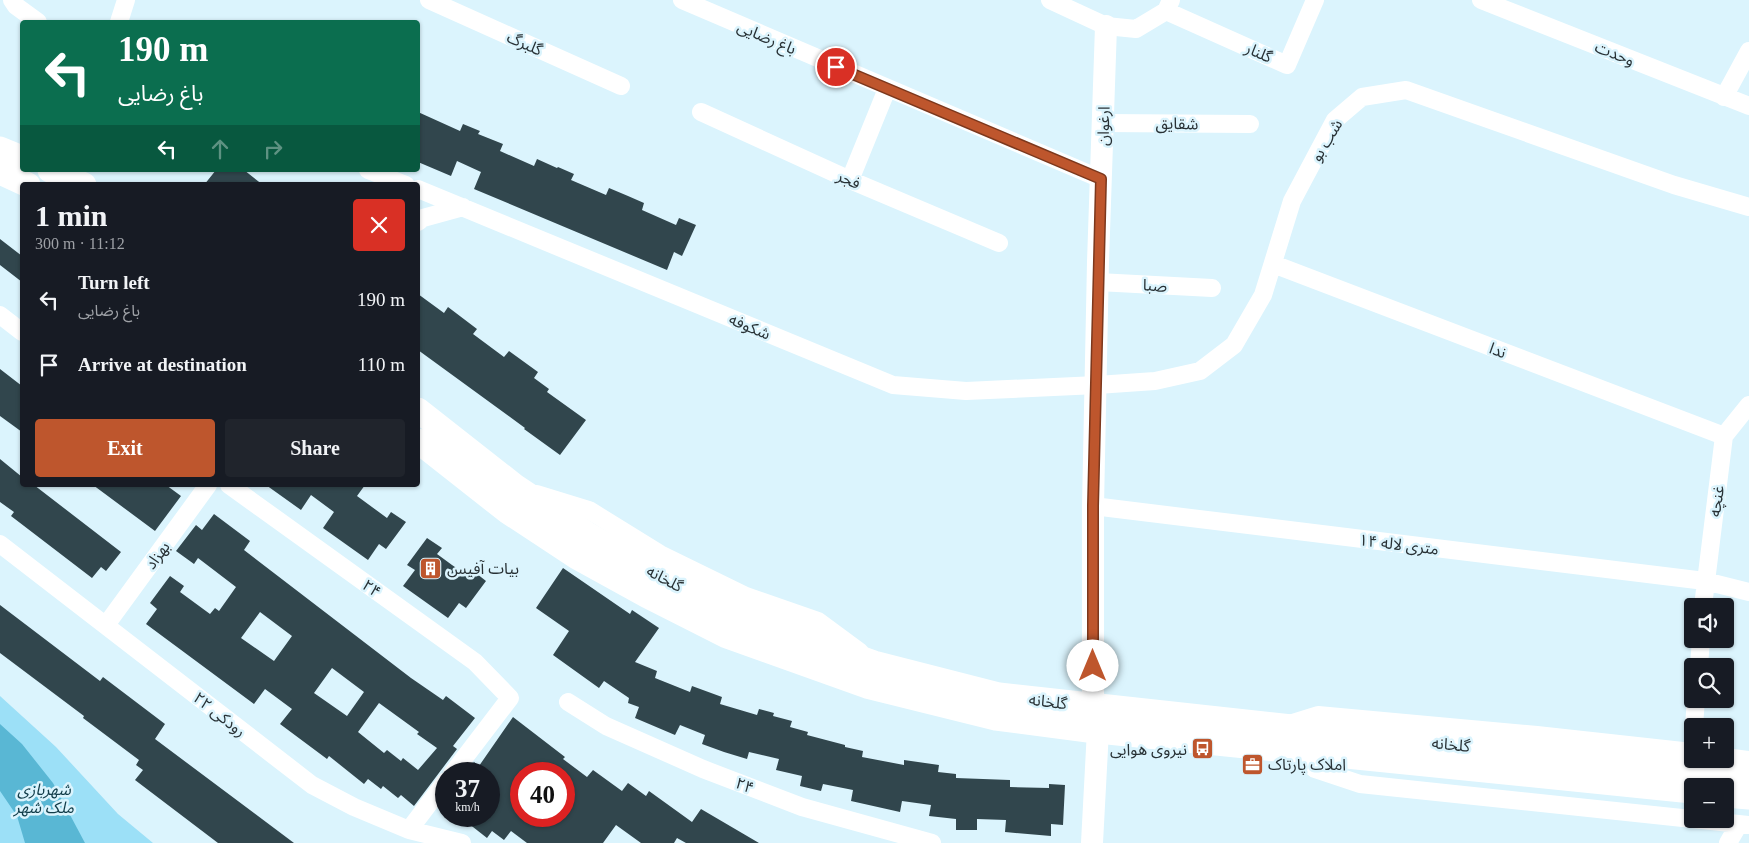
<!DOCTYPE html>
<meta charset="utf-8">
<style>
body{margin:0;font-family:"Times New Roman","Noto Sans Arabic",serif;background:#20242c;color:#f1f3f6;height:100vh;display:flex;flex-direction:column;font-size:19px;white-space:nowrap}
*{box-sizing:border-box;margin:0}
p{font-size:16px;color:#9ea1a6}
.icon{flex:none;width:28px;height:28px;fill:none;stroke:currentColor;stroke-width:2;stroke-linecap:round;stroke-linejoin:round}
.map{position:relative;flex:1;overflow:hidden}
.details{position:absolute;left:20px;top:182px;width:400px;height:305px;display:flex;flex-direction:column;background:#171b24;border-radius:5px;box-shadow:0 1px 4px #0004}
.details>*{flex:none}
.banner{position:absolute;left:20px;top:20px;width:400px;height:152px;border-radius:5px;box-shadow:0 1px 4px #0004;background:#0b6e4f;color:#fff;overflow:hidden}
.controls{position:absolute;left:1684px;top:598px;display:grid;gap:10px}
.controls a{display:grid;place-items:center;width:50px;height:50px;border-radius:5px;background:#171b24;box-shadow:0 1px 4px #0004;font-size:25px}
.speed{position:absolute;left:435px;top:762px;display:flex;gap:10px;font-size:25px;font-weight:700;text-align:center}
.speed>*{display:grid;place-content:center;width:65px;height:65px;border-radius:50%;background:#171b24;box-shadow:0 1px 4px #0004;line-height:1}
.speed small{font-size:12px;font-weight:400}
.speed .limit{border:8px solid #d22;background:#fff;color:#111}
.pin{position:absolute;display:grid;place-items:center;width:42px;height:42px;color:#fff;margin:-21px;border:2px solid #fff;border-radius:50%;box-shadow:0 1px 5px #0007}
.me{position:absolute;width:55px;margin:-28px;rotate:0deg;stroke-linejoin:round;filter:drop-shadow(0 0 4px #0008)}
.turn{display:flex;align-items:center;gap:18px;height:105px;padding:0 15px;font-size:22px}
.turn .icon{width:65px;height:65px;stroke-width:2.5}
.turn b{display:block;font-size:35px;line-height:42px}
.lanes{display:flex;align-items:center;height:48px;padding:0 15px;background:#0003;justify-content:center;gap:25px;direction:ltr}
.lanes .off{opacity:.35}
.round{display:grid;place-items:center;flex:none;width:52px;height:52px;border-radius:5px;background:#20242c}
.overview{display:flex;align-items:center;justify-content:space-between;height:85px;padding:0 15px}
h1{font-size:30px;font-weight:700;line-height:38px}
.action{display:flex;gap:10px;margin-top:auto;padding:10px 15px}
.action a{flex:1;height:58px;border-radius:5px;background:#be562d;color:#fff;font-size:20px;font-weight:700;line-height:58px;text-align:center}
.action a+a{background:#20242c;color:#f1f3f6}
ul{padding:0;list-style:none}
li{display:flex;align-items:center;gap:15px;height:65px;padding:0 15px}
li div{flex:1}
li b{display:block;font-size:19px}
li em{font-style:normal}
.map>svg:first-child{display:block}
.green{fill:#9ce0f7}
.water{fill:#59b7d4}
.building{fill:#31464d;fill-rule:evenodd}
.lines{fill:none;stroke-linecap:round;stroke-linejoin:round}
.minor{stroke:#fff;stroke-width:18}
.tertiary{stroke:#fff;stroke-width:22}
.secondary{stroke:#fff;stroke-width:25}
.route-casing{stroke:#7c381d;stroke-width:12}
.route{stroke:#be562d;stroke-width:9}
.labels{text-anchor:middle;stroke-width:5;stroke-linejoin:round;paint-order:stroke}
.street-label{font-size:16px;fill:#283135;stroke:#dbf4fd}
.poi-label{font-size:16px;fill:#283135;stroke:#dbf4fd;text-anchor:start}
.park-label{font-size:16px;font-style:italic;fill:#113c49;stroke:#dbf4fd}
</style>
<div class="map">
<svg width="1749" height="843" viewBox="0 0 1749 843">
<rect width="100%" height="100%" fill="#dbf4fd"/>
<path class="green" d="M0,696L56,747L118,814L153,843H0Z"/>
<path class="water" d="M0,724L22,744L53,783L85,843H25L17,816L0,791Z"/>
<path class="building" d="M418,112L460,131L463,124L480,131L478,134L503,144L500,151L534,166L537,159L557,168L558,167L574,174L571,180L606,195L609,188L628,196L644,203L642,210L676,225L679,218L696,225L682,256L674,252L667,270L474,189L481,172L457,161L451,176L418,162Z
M216,170H244L263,185H204Z
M0,239L22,256V282L0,265Z
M418,294L444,313L448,307L477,329L473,334L504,357L509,351L538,372L534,378L549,389L547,392L586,420L560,455L524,429L525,428L418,350Z
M0,369L22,386V432L0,416Z
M0,459L22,477V485H34L121,552L106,571L101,567L92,578L11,516L14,512L0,502Z
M93,485H166L181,496L155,531Z
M266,485H365L357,496L387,518L391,512L406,522L386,549L379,544L368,560L323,528L334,512L311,495L301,510Z
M214,514L250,541L244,550L411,678L443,700L446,696L475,718L453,746L457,749L414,806L401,795L398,798L383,786L381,789L368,779L364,784L329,756L327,759L280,724L292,709L265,689L254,704L146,624L157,609L150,603L170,576L184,586L180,592L210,614L215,608L219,611L236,587L198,558L194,564L176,551L196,525L202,530ZM260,612L292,636L274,661L241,638ZM332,668L364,692L347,716L314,693ZM379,703L419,732L417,734L437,748L418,770L403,758L401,761L387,750L384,753L358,732Z
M427,538L442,548L437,554L452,565L468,576L472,570L486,581L466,608L459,603L448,618L403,586L415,570L407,565Z
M563,568L630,614L632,610L659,628L635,662L657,671L655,678L690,692L692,686L722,697L720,704L757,715L759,709L774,713L773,716L792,721L790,727L808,732L807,735L845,745V747L863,751L862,757L904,765V760L939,765L938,772L956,774V778L1010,780V787L1049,788V784L1065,785L1063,825L1051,824V836L1005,832L1006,820L977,819V830H956V819L929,816L931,805L902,801L900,812L851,801L853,790L823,784L821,791L800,786L802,776L776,770L779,759L749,752L747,759L724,752L702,744L705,735L680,725L675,735L635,718L639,707L628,703L629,698L604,681L599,688L553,655L569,631L536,608Z
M0,605L100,681L103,677L165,724L155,739L294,843H218L135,780L143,770L136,765L139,760L83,718L84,716L0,653Z
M513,717L565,757L563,759L587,777L593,770L622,791L628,783L646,796L649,791L692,822L701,809L759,843H686L677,838L674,843H641L616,825L603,843H527L511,831L504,840L492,831L487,838L459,816H489V774H466L474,762L479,766ZM521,774H564V816H521Z"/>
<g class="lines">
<path class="minor" d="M12,0L16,6L38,22
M429,0L621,86
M682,0L1101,179
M1050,0L1106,26L1136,29L1166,11L1171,0
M1481,0L1749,106
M1166,11L1287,65L1315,0
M119,22L126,0
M1724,97L1749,51
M701,112L850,180L999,243
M1103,123L1250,124
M368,170L406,185
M850,180L887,89
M418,189L893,385L966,391L1097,385L1155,381L1200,371L1234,345L1263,295L1292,201L1335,120L1362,97L1406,90L1674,185L1749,207
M418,222L423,218L463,207
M1273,264L1724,436
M1098,282L1212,288
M0,315L22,332
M229,485L475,662L510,698L452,774
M537,494L589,510L660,554L746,596L818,621L860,652
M1093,506L1705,581L1749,592
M0,544L312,785L354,807L409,830L462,843
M1703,606L1724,436L1749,405
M106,625L208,485
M1699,666L1701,639
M568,702L606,726L703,769L802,807L932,843
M1289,724L1318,715L1537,735L1692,752
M1694,726L1696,699
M1293,751L1315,769L1360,784L1749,825
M1725,757L1749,760
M409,830L446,781
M1728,843L1739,824"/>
<path class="tertiary" d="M1092,843L1098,730L1093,706V506L1098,262L1106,26"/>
<path class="secondary" d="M0,149L22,158
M50,170L84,185
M0,172L28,185
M418,410L516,487L587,534L658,576L737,614L874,663L999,695L1749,777
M418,441L507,511L577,557L646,595L727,636L867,686L996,718L1088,730L1692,791
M1725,795L1749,797"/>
</g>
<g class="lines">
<defs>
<path id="route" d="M836,67L1101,179L1093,506V666"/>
</defs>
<use href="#route" class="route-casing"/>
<use href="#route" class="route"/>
</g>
<defs>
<symbol id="building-square" viewBox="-11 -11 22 22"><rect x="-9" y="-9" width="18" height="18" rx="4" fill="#be562d" stroke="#dbf4fd"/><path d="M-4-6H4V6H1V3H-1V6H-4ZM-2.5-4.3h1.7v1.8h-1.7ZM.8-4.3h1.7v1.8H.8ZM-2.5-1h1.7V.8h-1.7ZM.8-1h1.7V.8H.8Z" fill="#fff"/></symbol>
<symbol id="bus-square" viewBox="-11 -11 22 22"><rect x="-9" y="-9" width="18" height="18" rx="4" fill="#be562d" stroke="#dbf4fd"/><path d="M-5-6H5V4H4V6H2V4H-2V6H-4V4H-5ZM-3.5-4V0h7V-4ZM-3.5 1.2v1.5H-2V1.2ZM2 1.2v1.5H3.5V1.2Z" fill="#fff"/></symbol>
<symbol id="office-square" viewBox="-11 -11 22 22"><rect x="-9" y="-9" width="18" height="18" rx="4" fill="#be562d" stroke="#dbf4fd"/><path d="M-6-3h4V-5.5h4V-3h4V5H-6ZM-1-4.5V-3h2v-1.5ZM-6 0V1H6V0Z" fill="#fff"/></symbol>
</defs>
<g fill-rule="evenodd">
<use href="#building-square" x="418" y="556" width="25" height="25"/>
<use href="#bus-square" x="1190" y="736" width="25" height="25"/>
<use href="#office-square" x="1240" y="752" width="25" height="25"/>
</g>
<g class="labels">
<g class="street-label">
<text transform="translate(767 37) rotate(23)" y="6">باغ رضایی</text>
<text transform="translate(525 43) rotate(24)" y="6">گلبرگ</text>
<text transform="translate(1259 52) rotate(24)" y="6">گلنار</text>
<text transform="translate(1615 53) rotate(22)" y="6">وحدت</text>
<text transform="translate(1177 123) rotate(1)" y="6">شقایق</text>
<text transform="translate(1103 126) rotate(-88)" y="6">ارغوان</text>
<text transform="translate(1326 140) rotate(-59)" y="6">شب بو</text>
<text transform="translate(849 179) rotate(24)" y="6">فجر</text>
<text transform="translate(1155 285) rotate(3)" y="6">صبا</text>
<text transform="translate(750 326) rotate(23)" y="6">شکوفه</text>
<text transform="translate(1498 350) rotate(21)" y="6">ندا</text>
<text transform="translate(1716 501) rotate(-82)" y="6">غنچه</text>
<text transform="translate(1399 544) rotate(7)" y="6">۱۴ متری لاله</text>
<text transform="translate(157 555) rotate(-54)" y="6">بهزاد</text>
<text transform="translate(665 578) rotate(28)" y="6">گلخانه</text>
<text transform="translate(372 588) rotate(36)" y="6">۲۴</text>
<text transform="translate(1048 701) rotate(7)" y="6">گلخانه</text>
<text transform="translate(220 714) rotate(38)" y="6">رودکی ۲۲</text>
<text transform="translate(1451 744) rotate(6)" y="6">گلخانه</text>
<text transform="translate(745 785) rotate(21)" y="6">۲۴</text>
</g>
<g class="poi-label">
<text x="447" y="574">بیات آفیس</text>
<text x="1187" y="755" text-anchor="end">نیروی هوایی</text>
<text x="1268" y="770">املاک پارتاک</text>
</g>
<g class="park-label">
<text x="44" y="795">شهربازی<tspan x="44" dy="18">ملک شهر</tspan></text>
</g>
</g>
</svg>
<div class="controls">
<a><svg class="icon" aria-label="sound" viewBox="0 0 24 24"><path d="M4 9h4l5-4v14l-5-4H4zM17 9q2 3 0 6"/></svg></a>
<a><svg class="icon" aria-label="search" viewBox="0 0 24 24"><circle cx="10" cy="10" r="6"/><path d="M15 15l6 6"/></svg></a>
<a>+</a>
<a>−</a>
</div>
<div class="speed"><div>37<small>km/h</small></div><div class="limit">40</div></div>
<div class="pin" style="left:836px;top:67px;background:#d93025"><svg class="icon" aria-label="arrive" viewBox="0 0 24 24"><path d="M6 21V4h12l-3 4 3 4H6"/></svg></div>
<svg class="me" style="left:1093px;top:666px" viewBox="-20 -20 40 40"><circle r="19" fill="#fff"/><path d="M0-13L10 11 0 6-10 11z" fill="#be562d"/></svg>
<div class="banner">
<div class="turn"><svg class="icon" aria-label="left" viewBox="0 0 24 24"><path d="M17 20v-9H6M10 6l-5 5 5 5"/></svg><div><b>190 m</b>باغ رضایی</div></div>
<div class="lanes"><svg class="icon" aria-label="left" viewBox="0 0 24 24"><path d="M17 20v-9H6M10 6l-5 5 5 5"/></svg><svg class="icon off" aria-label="ahead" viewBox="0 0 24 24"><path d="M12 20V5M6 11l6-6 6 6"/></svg><svg class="icon off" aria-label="right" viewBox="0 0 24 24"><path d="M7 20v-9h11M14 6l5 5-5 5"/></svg></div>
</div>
<section class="details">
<div class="overview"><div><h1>1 min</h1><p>300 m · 11:12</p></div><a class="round" style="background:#d93025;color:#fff"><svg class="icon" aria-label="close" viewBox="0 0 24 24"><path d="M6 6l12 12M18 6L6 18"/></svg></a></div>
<ul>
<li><svg class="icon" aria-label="left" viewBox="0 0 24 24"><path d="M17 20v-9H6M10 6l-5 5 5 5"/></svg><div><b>Turn left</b><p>باغ رضایی</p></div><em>190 m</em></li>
<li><svg class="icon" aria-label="arrive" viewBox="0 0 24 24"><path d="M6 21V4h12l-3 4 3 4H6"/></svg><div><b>Arrive at destination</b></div><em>110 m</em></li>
</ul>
<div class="action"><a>Exit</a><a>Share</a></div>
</section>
</div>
